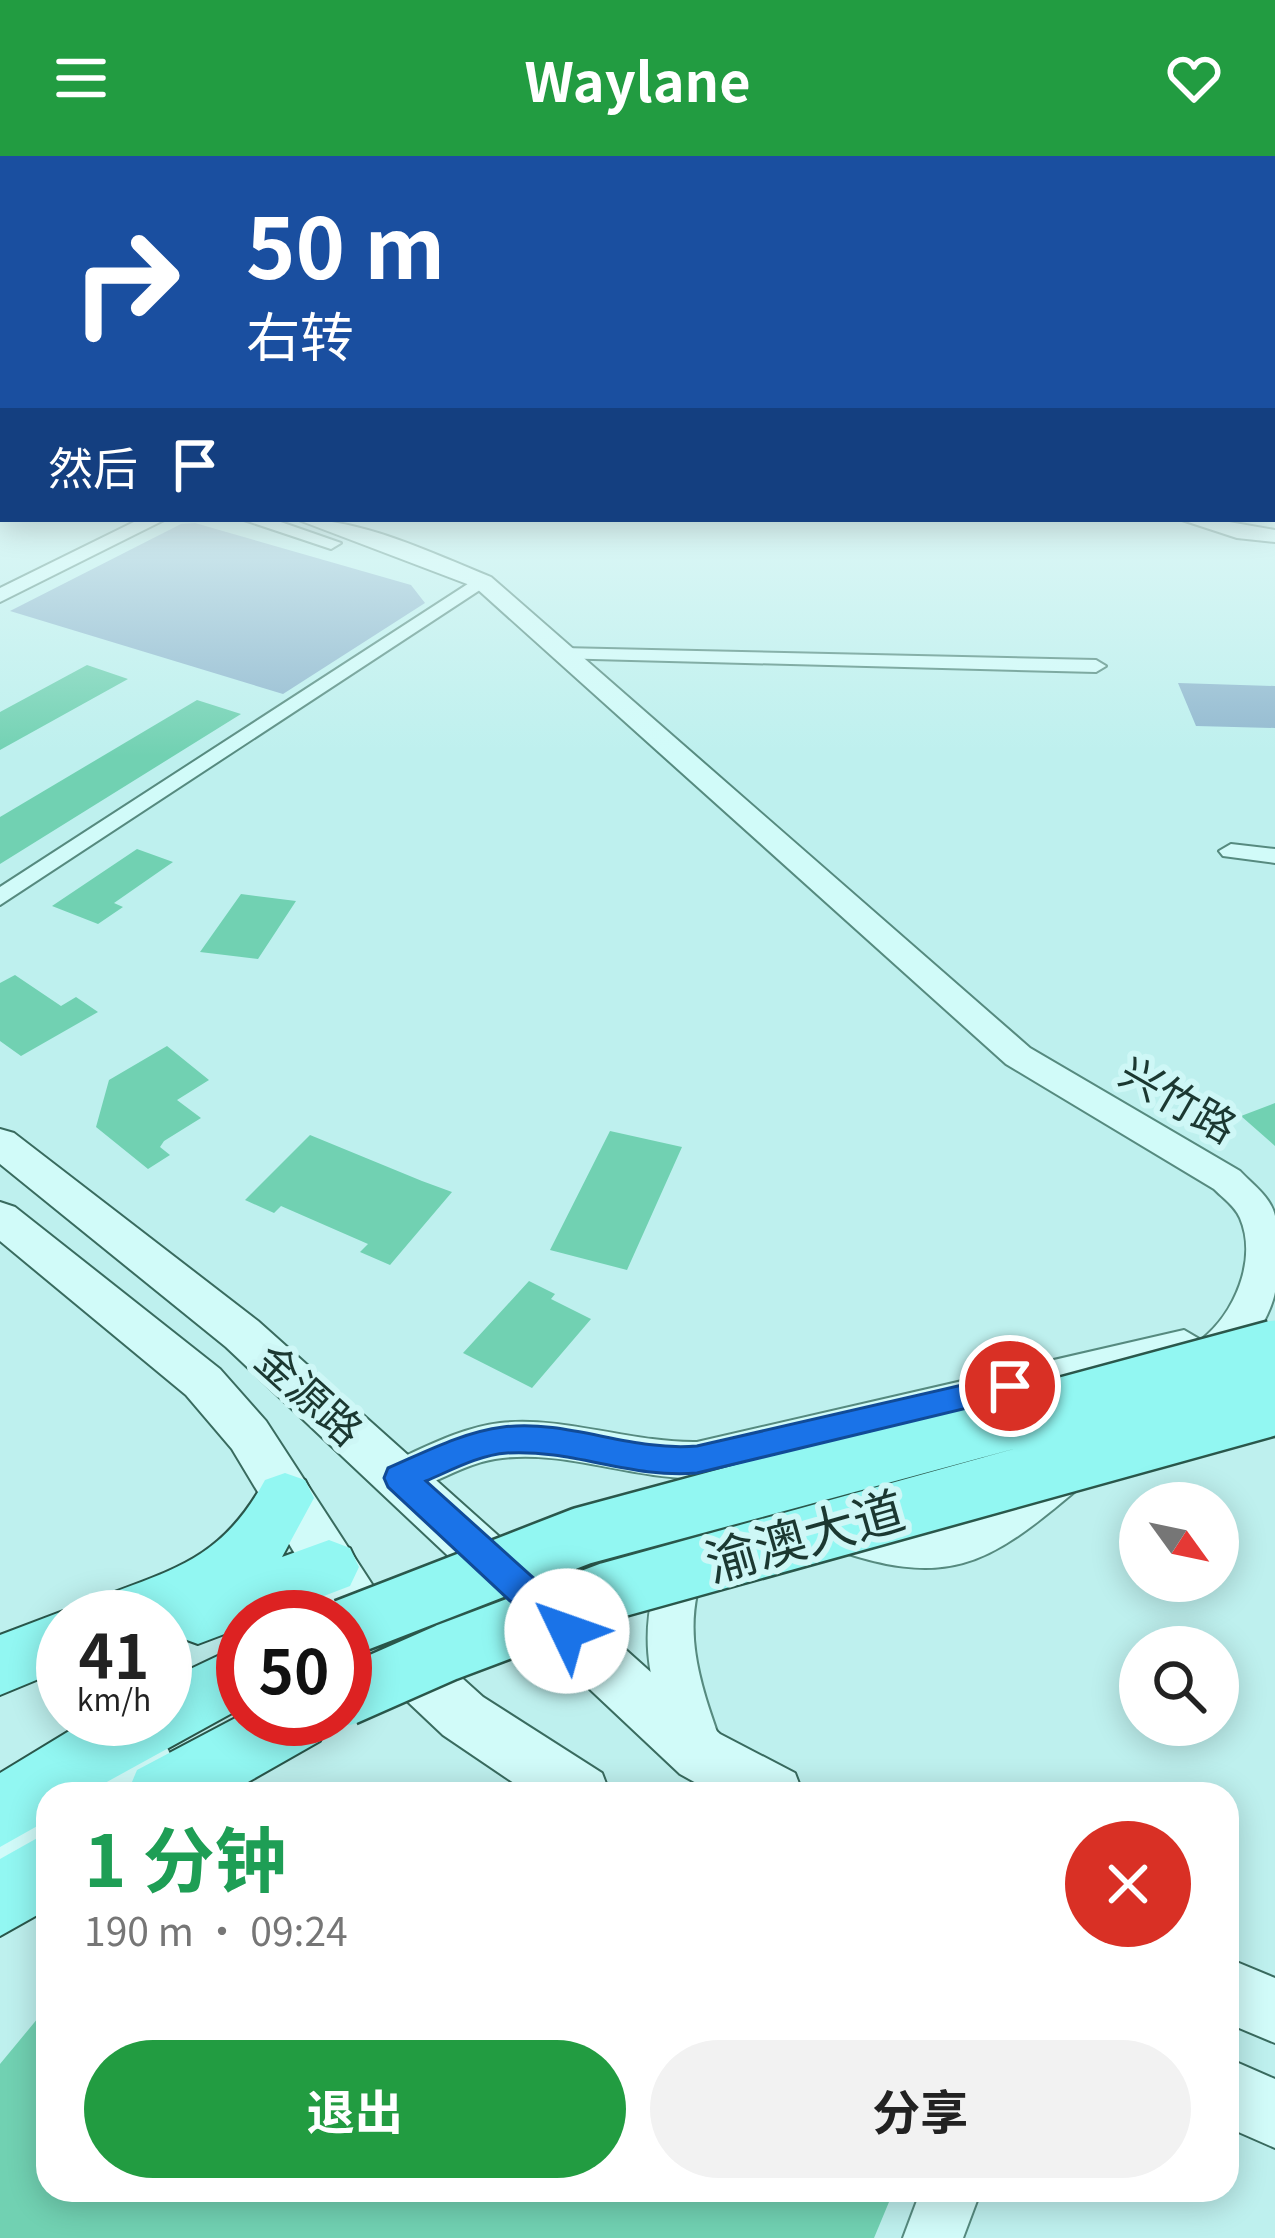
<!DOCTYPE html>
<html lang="zh">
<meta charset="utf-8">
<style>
body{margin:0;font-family:Georgia,"Noto Sans SC",serif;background:#f2f2f2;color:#222;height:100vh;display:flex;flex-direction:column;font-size:45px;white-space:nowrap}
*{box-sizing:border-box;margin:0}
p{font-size:39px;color:#767676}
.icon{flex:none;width:66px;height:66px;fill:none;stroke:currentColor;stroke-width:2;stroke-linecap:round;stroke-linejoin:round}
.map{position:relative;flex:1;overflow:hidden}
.sheet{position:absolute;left:36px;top:1626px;width:1203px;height:420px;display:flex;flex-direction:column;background:#fff;border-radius:36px;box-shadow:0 6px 30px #0003}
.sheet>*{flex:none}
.top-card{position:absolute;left:0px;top:0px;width:1275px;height:366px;box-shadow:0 6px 30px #0003;background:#1a4fa0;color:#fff;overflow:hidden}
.needle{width:78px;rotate:123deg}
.fabs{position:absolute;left:1119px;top:1326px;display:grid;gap:24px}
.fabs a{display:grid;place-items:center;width:120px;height:120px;border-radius:50%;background:#fff;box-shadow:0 6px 30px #0003;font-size:60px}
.speed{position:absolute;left:36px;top:1434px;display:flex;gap:24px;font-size:60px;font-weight:700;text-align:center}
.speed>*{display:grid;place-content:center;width:156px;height:156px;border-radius:50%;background:#fff;box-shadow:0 6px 30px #0003;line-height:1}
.speed small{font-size:30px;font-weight:400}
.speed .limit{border:18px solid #d22;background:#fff;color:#111}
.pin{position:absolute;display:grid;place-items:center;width:102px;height:102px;color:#fff;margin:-51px;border:6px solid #fff;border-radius:50%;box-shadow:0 3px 12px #0007}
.me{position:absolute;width:132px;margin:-66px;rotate:312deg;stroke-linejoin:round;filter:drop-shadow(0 0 9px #0008)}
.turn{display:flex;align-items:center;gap:42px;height:252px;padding:0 48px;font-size:54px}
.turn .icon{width:156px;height:156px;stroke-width:2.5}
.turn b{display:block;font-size:84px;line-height:102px}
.then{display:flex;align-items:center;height:114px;padding:0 48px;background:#0003;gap:24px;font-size:45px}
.round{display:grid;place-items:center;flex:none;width:126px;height:126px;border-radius:63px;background:#f2f2f2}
.overview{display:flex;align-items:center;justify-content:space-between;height:204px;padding:0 48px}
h1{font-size:72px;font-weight:700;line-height:90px;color:#1e9e55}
.primary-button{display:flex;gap:24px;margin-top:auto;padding:24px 48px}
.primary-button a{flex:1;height:138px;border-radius:72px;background:#229c41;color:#fff;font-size:48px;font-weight:700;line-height:138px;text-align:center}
.primary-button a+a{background:#f2f2f2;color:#222}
header{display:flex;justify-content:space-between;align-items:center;height:156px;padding:0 48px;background:#229c41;color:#fff;font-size:54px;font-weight:700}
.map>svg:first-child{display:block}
.green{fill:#91b8cf}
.building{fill:#71d1b2}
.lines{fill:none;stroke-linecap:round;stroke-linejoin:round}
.minor-casing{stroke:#568a7f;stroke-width:4}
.tertiary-casing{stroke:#568a7f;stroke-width:4}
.secondary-casing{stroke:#396b5f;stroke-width:4}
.primary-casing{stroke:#2a574b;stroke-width:4}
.minor{fill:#d1fbf9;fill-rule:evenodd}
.tertiary{fill:#d1fbf9;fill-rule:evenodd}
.secondary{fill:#d1fbf9;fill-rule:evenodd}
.primary{fill:#92f7f2;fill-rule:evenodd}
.primary-bridge-casing{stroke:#2a574b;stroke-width:62;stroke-linecap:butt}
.primary-bridge{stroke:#92f7f2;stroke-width:57}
.route{fill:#1a73e8;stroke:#114b97;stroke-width:3}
.labels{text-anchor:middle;stroke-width:12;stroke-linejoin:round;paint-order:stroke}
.street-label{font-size:42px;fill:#1b3831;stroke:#cef7f6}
.near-street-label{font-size:51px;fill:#1b3831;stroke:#cef7f6}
</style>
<header><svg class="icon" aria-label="menu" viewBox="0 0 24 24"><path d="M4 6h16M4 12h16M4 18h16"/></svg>Waylane<svg class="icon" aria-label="heart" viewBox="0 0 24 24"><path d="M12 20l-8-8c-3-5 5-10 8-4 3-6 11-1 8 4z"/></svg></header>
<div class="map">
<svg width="1275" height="2082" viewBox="0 0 1275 2082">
<rect width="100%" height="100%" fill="#bef0ee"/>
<path class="green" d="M195,367L411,429L425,447L283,538L10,455L181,368Z
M1178,527L1275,530V572L1196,570Z"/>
<path class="building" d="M87,509L128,523L0,594V556Z
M197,544L241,558L0,708V661Z
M137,693L173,706L114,747L123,751L98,768L52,750Z
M241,738L296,745L258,803L200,796Z
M15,819L61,850L76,841L98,856L21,900L0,885V827Z
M167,890L209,924L177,944L201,962L164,985L160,991L170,999L148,1013L96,971L109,924Z
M1275,947V990L1241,960Z
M610,975L682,991L627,1114L550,1094Z
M310,979L422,1025L452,1036L390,1109L360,1096L368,1088L281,1050L274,1057L245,1044Z
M529,1125L555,1138L551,1143L591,1163L532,1232L463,1197Z
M48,1850V2034H894L874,2082H0V1908Z"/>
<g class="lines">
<defs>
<path id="minor" d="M477,422L492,426L0,749V731Z
M562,492L1096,504L1106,510L1096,516L555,502L552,498Z
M1231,688L1275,693V707L1223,700L1219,695Z"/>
<path id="tertiary" d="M140,363H166L0,446V432Z
M241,363H272L341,387L331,393Z
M296,363C363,363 429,396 491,421L1030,892L1240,1015C1252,1028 1271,1041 1275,1060C1275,1080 1275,1116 1275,1136C1268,1172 1225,1232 1185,1218L1179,1207L697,1322C630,1323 561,1292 495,1303C461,1309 432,1329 400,1340L385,1335L379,1322L385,1309C422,1293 459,1272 500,1267C565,1260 631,1287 697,1286L1184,1174L1201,1184C1234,1158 1258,1104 1240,1062C1235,1050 1223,1042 1214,1033L1006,908L475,431Z
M1179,363H1212L1275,374V386L1237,382Z
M1064,1301L1079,1306L1085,1319L1079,1332C986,1411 947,1434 825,1390L819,1376L825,1362C845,1355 860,1362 881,1366C968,1385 985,1359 1049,1306Z
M686,1385L702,1391L708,1405C679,1468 699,1525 721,1587L713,1604L696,1611L679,1604C646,1528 633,1467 670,1391Z
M146,1576L163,1583L171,1600C152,1646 106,1638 64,1638L71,1620Z
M48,1640V1696L0,1726V1669Z
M921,2034H981L963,2082H903Z"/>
<path id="secondary" d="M0,973L14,977L258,1165L720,1578L795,1617L803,1638H716L680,1618L226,1191L0,1008Z
M0,1046L15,1051L220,1213L266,1265L392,1459L483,1541L602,1617L610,1638H530L443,1579L354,1495L345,1480V1461H333L232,1293L186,1239L0,1085Z
M1227,1802L1275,1822V1887L1227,1867Z
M1227,1902L1275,1923V1992L1227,1971Z"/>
<path id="primary" d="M285,1317L305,1324L314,1342L282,1401L329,1384L350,1392L359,1411L350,1430L269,1461H243V1471L198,1488L176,1480L172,1471L165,1473V1461H92L101,1441C178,1412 223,1401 265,1324Z
M63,1455L78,1461H63V1513L0,1539V1479Z
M243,1488V1551L85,1638H48V1664L0,1691V1617L89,1563H165V1525Z
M243,1558V1563H329L320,1585L227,1638H127L137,1614Z
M48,1676V1753L0,1780V1703Z"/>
</defs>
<use href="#minor" class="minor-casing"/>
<use href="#tertiary" class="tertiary-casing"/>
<use href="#secondary" class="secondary-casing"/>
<use href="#primary" class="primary-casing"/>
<use href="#minor" class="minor"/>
<use href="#tertiary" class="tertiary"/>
<use href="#secondary" class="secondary"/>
<use href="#primary" class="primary"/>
<defs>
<path id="primary-bridge" d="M345,1472L582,1380L1275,1193
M345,1541L447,1496L609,1435L1275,1250"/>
</defs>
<use href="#primary-bridge" class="primary-bridge-casing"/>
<use href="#primary-bridge" class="primary-bridge"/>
</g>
<linearGradient id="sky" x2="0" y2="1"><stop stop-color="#98add9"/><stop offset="0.51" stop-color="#e2f8f7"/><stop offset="1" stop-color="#e2f8f7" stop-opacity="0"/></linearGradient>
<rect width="1275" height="600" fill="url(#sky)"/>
<path class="route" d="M1010,1218L1021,1221L1025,1230L1021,1239L697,1317C632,1323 572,1293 507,1297C479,1299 452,1314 426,1325L579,1463L584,1475L579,1486L567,1491L554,1486L388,1331L384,1322L388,1312C425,1296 463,1276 503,1271C568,1263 631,1296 697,1290Z"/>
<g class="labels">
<g class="street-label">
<text transform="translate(1178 944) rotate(30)" y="15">兴竹路</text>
<text transform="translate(309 1239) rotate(42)" y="15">金源路</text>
</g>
<g class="near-street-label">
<text transform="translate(805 1381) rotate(-16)" y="18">渝澳大道</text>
</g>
</g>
</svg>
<div class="fabs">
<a><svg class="needle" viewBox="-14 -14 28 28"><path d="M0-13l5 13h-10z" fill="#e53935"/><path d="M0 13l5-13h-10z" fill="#767676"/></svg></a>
<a><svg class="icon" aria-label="search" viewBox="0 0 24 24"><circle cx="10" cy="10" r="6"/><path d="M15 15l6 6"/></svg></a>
</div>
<div class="speed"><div>41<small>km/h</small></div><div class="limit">50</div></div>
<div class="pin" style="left:1010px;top:1230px;background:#d93025"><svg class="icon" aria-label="arrive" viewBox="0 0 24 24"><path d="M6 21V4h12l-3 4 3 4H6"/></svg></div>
<svg class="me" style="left:567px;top:1475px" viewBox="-20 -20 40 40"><circle r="19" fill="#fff"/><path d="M0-13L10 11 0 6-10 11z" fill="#1a73e8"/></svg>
<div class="top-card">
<div class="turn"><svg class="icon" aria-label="right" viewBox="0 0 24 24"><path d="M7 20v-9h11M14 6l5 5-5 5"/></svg><div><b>50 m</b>右转</div></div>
<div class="then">然后<svg class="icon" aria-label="arrive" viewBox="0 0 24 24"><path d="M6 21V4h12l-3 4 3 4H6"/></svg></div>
</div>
<section class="sheet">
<div class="overview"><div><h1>1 分钟</h1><p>190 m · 09:24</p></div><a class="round" style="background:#d93025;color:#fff"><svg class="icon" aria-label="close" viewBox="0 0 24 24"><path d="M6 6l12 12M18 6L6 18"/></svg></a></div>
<div class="primary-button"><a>退出</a><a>分享</a></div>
</section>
</div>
